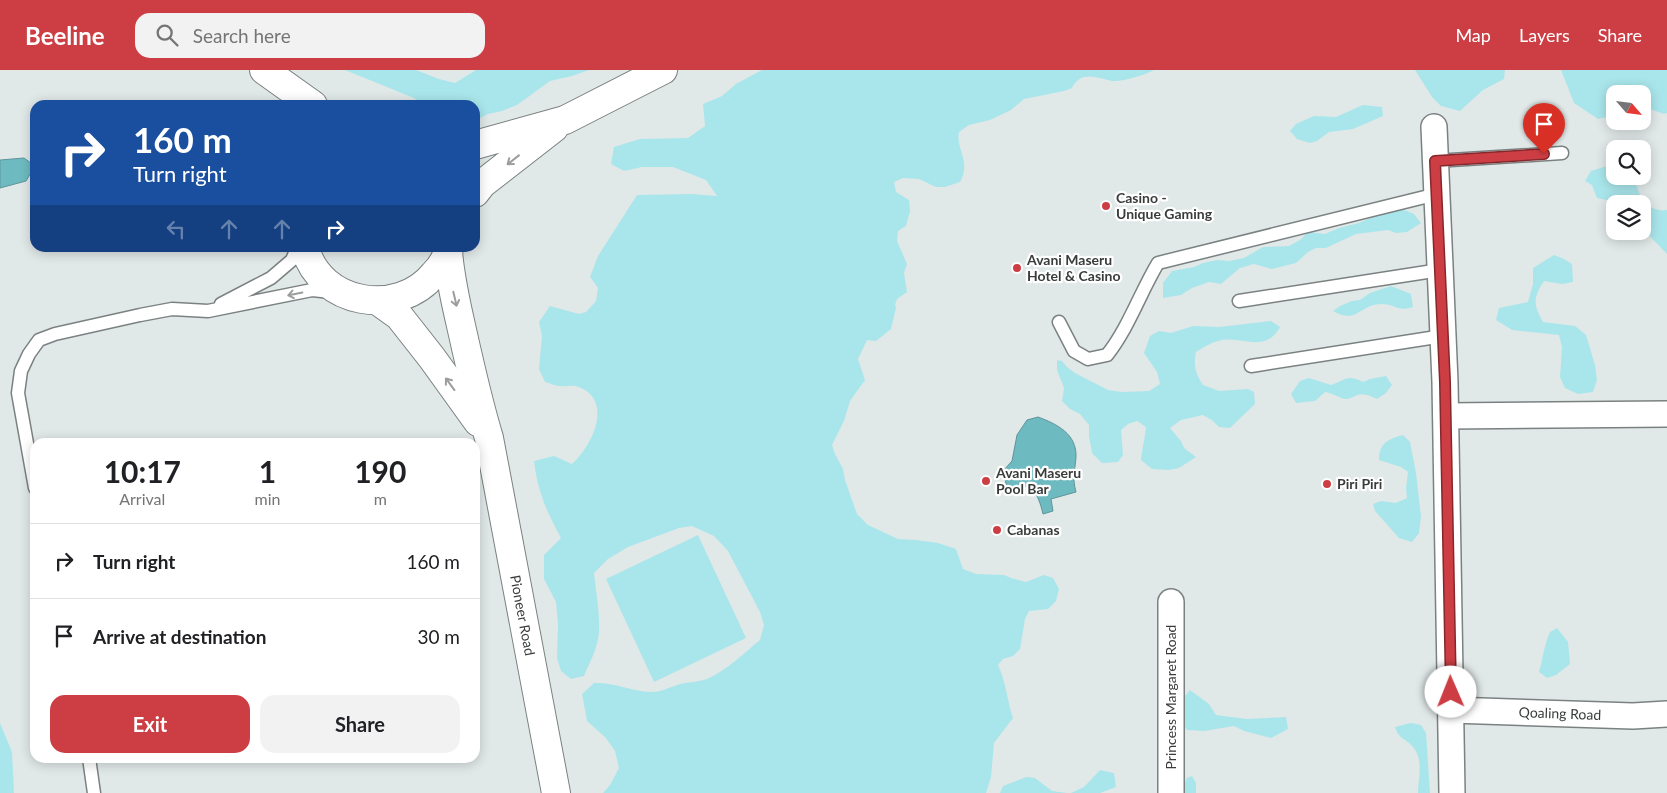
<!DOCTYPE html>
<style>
body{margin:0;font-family:Lato,sans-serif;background:#f2f2f2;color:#202124;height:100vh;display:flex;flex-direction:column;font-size:19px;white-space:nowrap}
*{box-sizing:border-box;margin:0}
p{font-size:16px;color:#757577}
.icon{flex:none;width:28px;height:28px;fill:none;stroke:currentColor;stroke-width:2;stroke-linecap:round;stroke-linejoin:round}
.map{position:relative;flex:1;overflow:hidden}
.sheet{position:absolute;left:30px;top:368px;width:450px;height:325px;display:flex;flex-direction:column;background:#fff;border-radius:15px;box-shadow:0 2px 12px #0003}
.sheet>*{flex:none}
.guide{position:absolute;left:30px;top:30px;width:450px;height:152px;border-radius:15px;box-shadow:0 2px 12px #0003;background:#1a4fa0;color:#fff;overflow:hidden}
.needle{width:32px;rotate:118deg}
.controls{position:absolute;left:1606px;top:15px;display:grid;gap:10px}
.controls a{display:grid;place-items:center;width:45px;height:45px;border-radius:10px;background:#fff;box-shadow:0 2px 12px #0003;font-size:25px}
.pin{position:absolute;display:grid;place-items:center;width:42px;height:42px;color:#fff;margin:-51px -21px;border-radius:50% 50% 50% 0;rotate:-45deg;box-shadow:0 0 5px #0007}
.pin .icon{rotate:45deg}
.me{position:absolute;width:55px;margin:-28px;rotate:359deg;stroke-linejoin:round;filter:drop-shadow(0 0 4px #0008)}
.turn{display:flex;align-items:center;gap:18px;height:105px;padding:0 20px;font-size:22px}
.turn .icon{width:65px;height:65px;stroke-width:2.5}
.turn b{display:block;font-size:35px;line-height:42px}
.lanes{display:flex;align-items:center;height:48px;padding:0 20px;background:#0003;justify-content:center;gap:25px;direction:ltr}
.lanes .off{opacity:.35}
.eta{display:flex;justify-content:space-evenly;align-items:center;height:85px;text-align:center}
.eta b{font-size:30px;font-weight:700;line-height:35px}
.action{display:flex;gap:10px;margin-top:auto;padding:10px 20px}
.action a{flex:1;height:58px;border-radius:15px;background:#cd3e44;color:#fff;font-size:20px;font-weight:700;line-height:58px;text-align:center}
.action a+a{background:#f2f2f2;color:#202124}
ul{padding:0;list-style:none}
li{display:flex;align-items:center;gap:15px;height:75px;padding:0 20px;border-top:1px solid #e0e0e0}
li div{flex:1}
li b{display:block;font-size:19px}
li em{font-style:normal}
header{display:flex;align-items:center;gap:30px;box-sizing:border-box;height:70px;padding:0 25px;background:#cd3e44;color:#fff}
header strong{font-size:24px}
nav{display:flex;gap:28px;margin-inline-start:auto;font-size:18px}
.search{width:350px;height:45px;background:#f2f2f2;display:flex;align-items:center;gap:12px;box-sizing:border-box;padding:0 18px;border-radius:15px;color:#757577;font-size:19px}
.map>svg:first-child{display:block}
.green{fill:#a9e6eb}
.water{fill:#6dbbc1;stroke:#5e9599}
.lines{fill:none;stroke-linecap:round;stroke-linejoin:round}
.lane-casing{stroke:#7b8181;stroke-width:15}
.street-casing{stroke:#7b8181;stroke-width:28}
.secondary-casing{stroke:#7b8181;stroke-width:30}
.primary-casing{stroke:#7b8181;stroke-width:30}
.lane{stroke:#fff;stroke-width:12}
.street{stroke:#fff;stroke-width:25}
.secondary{stroke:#fff;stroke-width:28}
.primary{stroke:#fff;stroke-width:28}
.oneway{stroke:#9c9e9e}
.route-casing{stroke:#85282c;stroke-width:12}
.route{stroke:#cd3e44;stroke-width:9}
.poi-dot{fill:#cd3e44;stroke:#fff;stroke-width:2}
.labels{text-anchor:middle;stroke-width:4.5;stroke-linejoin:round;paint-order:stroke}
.poi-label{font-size:14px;font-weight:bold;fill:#3a3c3c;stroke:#fff;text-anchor:start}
.street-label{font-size:14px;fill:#3a3c3c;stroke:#fff}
</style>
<header>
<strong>Beeline</strong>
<div class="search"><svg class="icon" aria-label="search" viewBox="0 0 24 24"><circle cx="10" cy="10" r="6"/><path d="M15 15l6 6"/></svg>Search here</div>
<nav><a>Map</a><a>Layers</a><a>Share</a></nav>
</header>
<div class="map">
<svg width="1667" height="723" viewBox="0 0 1667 723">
<rect width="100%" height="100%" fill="#e1e8e8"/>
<path class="green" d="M345,0H416L439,9L455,13L476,0H589L572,6L550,11L517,35L502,41L488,44L475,51V35H424L414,28Z
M762,0H1154C1145,5 1122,12 1112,11C1096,8 1081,0 1072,18L1064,21L1024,29L1011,40L990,50L969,55L959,62C956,75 966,87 964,100C964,104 962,108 960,112L945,117H936L919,109L903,108L894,112L896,122L909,130L910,141L906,156L898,161L897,171L907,194L904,203L907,222L897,229L895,235L896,238L891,259L876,271L867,270L858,289L865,310L850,331L844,351L832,375L835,384L843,399L845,410L857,444L868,455L898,469L916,470L938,473L956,479L963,499L976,504L1004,505L1011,508L1026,512L1044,505L1053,508L1059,519L1056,531L1048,539L1029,541L1025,549L1020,579L1013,586L1003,589L998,595C1006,612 1007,630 1013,648L994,673L991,707L986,723H603L610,715L619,698L615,681L605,667L587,651L582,624L594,613C613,612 631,621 651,622C662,622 670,617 680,614C689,612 698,612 707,609C726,601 744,583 760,570L764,555L760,542L728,481L714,466L692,456L679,458L628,477L608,489L594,503C596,523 600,542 599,562C598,577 590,592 584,606L571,609L561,601L557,588L558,554L556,532L544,509V485L561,468C547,443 537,419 534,391L554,386L572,394C592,376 614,331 579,317C573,314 567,317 560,316C555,316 550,313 545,312L539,299L542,266L539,252L550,236L579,244L586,242L596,231L598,218L590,207L598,186L637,125L691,124L717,126L706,110L673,97H642L624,101L611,94L614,77L640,69L688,68L705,56L703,34L722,26L736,14Z
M1415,0H1505L1504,9L1483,20L1460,41L1441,36L1432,27Z
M1561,0H1667V43L1664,44L1650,39L1643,40L1642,24H1615V45L1598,49L1574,33Z
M1363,35L1382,37L1383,46L1353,59L1329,62L1317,71L1310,73L1297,69L1290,61L1296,54L1314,46L1336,47Z
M1611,95L1615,96V106H1631C1640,119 1639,133 1655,139C1660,140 1662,141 1667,140V184L1643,159L1642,134H1615V144L1607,130L1597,128L1592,115L1585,111L1591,101Z
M1402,139L1414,144L1421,153L1407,162L1396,163L1388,160L1356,164L1326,178H1316L1308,182L1296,193L1272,199L1254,194L1240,198L1221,214L1209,212L1192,218L1181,225L1163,228V213L1172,201L1194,197L1203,193L1217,190L1229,191L1244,188L1263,177L1289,176L1300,170L1308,162L1325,164L1339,158L1359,153L1384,142Z
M1554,185L1564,189L1572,194L1573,212L1562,214L1544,211C1533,228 1533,234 1543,252L1575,256L1586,265L1595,295L1597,310L1593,322L1578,324L1565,318L1560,307L1562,277L1559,265L1512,260L1496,250L1499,238L1528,232L1533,214V198Z
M1391,216L1411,224L1413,237C1397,242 1395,234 1382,234C1359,234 1358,255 1333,241L1340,236L1352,231L1360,230L1370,223Z
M1271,251L1280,257C1266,283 1244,267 1222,270C1212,272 1204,277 1196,282C1193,296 1196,304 1203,315L1219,321L1248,319L1254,322L1255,334L1230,358L1219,357L1213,351L1203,345L1181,350L1170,358L1181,371L1184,378L1196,387L1179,398L1169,400L1152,399L1141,390C1142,378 1145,369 1146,357L1137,351L1128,354L1121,360L1123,385L1118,392L1102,393L1092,383L1089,366V355L1080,344L1070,339L1062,331L1064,318L1057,300V290L1062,291L1067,297L1075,303L1108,320L1122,322L1149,321L1160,314L1157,302L1144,283L1150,266L1159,261L1171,263L1193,256L1219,257Z
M1386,306L1392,315L1386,323L1377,329C1371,326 1364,323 1357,325C1353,327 1350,329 1345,329C1340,328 1332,323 1325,322L1315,331L1296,333L1291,324L1300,311L1309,308L1331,315C1346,310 1347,304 1363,312L1370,309Z
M1403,365L1410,372L1416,403L1421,447L1419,463L1412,472L1399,468L1375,441L1373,434L1381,431L1396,433L1407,428L1406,418L1408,402L1401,397L1379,390C1379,373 1388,369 1403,365Z
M698,465L746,568L654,612L606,509Z
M1557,558L1568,572L1570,594L1556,605L1547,608L1539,602C1543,588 1544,575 1550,562Z
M1190,620L1209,634L1216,645L1247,649L1286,647L1288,659L1271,668L1244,661L1234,656L1204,661L1187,660L1180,650L1177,635Z
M0,653L12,682L14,723H0Z
M1411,653L1421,655L1426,663L1430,723H1418C1418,708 1424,690 1413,677C1407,669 1399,670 1395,657Z
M1100,700L1114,703L1116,717L1100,723H1071L1084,717Z
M1192,706L1196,713V723H1180L1187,708Z
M1026,707L1035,708L1052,721L1067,723H1000L1003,716Z"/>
<path class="water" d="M24,88L35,96L26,111L0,118V90Z
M1038,347C1057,354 1077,364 1076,387C1075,401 1072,408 1076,422L1051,429L1053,441L1043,444C1038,423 1032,410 1007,418L1003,401L1012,391L1017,365L1027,350Z"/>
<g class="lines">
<defs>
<path id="lane" d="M1435,91L1562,83
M1239,231L1440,200
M221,234L271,208L292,190L297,178
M1059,252L1074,281L1088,289L1107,285C1129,257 1140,223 1158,193L1437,124
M1251,296L1443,266
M35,418L18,323L21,301L29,284L39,270L55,264L140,245L172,239L208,241L312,220L331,222
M89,688L94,723"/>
<g id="street">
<path d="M1434,57L1445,312L1452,723"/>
<path d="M1446,346L1667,344"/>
<path d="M1171,532V723"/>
<path id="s1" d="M1452,640L1633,646L1667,644"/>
</g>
<g id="secondary">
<path id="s2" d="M448,181C450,208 456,234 462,260C470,296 478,332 489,368L556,723"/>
<path d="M378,231L399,246L432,288L478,352"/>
</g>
<path id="primary" d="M264,0L313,35
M475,75L565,50L663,0
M475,123L482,114L554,58
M305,178C320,235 398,248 434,204C441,197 447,187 449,178"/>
</defs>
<use href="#lane" class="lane-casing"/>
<use href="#street" class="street-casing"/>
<use href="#secondary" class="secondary-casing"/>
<use href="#primary" class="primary-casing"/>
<use href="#lane" class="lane"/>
<use href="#street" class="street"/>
<use href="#secondary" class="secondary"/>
<use href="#primary" class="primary"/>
</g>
<defs><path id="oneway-shaft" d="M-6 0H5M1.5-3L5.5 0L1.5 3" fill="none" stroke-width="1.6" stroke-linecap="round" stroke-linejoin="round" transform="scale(1.25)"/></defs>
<g class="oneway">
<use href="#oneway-shaft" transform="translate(513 90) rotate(142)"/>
<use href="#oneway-shaft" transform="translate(295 224) rotate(169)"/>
<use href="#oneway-shaft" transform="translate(455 229) rotate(77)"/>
<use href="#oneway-shaft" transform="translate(450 314) rotate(-126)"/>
</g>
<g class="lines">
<defs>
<path id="route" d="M1451,622L1445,312L1435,91L1544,84"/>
</defs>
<use href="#route" class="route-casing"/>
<use href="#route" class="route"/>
</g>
<g class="poi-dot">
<circle cx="1106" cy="136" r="5"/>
<circle cx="1017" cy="198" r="5"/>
<circle cx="986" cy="411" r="5"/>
<circle cx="1327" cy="414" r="5"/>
<circle cx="997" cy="460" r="5"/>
</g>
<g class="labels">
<g class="poi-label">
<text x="1116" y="133">Casino -<tspan x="1116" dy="16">Unique Gaming</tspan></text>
<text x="1027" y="195">Avani Maseru<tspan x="1027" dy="16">Hotel &amp; Casino</tspan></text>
<text x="996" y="408">Avani Maseru<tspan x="996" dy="16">Pool Bar</tspan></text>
<text x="1337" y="419">Piri Piri</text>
<text x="1007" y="465">Cabanas</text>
</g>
<g class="street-label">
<text dy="5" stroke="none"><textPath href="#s2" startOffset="372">Pioneer Road</textPath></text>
<text transform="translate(1171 627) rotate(-90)" y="5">Princess Margaret Road</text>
<text dy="5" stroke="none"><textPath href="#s1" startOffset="108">Qoaling Road</textPath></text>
</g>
</g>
</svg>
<div class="controls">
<a><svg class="needle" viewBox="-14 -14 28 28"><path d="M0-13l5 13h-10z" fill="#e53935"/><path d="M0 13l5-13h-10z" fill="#757577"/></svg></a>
<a><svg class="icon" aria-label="search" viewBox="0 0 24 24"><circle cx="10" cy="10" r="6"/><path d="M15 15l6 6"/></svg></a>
<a><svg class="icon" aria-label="layers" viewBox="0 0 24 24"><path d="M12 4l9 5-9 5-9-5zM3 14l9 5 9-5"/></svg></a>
</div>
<div class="pin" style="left:1544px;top:84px;background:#d93025"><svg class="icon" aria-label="arrive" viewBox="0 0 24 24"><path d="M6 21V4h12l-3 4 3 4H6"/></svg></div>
<svg class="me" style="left:1451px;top:622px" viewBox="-20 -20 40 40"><circle r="19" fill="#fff"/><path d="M0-13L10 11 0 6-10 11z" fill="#cd3e44"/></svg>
<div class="guide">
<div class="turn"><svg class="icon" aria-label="right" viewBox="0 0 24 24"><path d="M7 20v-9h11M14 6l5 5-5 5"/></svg><div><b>160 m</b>Turn right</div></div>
<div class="lanes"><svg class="icon off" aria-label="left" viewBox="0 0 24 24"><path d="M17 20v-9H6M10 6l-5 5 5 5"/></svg><svg class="icon off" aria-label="ahead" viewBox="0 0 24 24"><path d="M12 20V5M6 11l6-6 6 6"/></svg><svg class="icon off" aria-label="ahead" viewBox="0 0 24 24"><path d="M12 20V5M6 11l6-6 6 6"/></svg><svg class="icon" aria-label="right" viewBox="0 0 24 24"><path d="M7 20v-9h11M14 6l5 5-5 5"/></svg></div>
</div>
<section class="sheet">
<div class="eta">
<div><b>10:17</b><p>Arrival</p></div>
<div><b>1</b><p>min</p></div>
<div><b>190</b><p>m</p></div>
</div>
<ul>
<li><svg class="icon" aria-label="right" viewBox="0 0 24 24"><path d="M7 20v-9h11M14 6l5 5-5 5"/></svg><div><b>Turn right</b></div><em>160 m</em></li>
<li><svg class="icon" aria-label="arrive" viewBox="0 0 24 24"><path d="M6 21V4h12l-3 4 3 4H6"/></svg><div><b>Arrive at destination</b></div><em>30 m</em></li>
</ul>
<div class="action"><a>Exit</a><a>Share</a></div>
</section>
</div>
